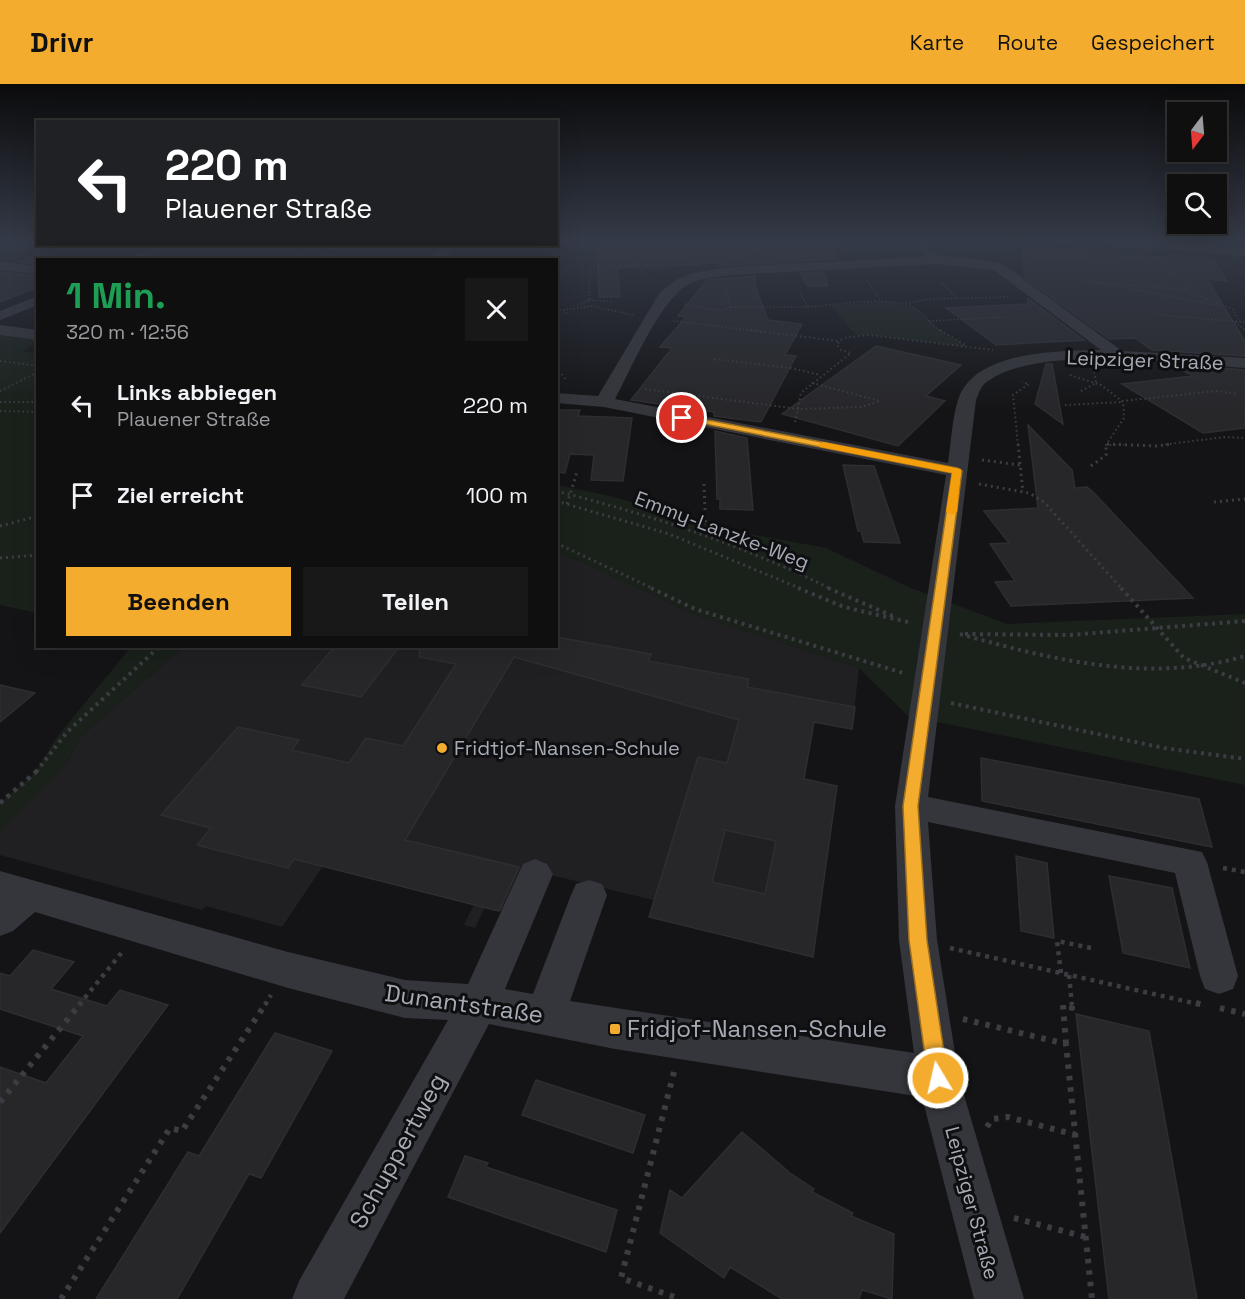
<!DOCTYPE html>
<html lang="de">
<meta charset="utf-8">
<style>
body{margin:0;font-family:"Space Grotesk",sans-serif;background:#181819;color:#f1f3f6;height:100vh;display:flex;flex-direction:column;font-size:22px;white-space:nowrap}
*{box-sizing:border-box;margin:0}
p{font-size:20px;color:#9b9c9f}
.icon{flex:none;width:33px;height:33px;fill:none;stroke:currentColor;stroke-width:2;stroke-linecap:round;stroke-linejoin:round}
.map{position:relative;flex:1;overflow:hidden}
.sheet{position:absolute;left:36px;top:174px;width:522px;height:390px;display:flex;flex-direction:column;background:#0f0f10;border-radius:0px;box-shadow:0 6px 24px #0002,0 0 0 2px #2f2f30}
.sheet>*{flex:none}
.guide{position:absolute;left:36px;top:36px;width:522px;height:126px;border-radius:0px;box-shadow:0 6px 24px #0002,0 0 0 2px #2f2f30;background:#202124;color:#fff;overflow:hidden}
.needle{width:39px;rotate:196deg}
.tools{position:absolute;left:1167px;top:18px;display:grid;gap:12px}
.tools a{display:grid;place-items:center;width:60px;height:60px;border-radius:0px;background:#0f0f10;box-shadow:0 6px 24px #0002,0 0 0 2px #2f2f30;font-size:30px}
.pin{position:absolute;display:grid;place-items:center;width:51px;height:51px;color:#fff;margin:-26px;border:3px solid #fff;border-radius:50%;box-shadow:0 2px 6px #0007}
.me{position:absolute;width:66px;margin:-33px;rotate:351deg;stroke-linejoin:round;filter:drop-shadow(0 0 4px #0008)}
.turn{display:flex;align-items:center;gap:21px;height:126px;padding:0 30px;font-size:27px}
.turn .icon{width:78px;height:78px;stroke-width:2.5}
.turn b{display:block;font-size:42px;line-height:51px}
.round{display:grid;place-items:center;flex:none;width:63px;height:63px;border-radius:0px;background:#181819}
.head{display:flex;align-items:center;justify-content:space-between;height:102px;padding:0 30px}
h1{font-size:36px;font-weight:700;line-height:45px;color:#1e9e55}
.button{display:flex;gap:12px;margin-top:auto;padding:12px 30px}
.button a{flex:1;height:69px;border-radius:0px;background:#f4ac2e;color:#111;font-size:24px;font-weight:700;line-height:69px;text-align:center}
.button a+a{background:#181819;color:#f1f3f6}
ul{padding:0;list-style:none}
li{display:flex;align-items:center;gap:18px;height:90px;padding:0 30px}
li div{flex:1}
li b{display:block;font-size:22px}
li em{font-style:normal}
header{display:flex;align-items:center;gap:36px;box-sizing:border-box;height:84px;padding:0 30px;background:#f4ac2e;color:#111}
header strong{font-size:28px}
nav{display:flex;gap:33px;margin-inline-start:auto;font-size:21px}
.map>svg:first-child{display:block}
.built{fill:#202023}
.green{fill:#1a211b}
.building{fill:#27272a;stroke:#2e2e32;stroke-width:1.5;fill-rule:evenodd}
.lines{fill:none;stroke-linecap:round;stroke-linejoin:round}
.path-far5{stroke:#3b3d42;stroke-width:1.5;stroke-dasharray:1.5 2;stroke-linecap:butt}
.path-far4{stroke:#3b3d42;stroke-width:2;stroke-dasharray:1.5 3;stroke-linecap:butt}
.path-far3{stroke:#3b3d42;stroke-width:3;stroke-dasharray:2 4;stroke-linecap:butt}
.path-far2{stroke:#3b3d42;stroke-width:4;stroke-dasharray:3 4.5;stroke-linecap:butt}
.path-far1{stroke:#3b3d42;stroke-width:4.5;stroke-dasharray:4 5;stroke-linecap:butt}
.path{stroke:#3b3d42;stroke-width:6;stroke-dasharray:4.5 7;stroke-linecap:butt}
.minor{fill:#35363b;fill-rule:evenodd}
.route{fill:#f4ac2e;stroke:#9f701e;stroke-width:1.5}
.slow{fill:#f59e0b}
.poi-dot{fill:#f4ac2e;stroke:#0f0f11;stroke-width:2}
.labels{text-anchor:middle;stroke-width:6;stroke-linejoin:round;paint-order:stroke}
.street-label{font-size:20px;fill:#a6abb6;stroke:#0f0f11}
.poi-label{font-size:20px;fill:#a6abb6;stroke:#0f0f11;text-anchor:start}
.near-street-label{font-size:24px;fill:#a6abb6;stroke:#0f0f11}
.near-poi-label{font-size:24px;fill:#a6abb6;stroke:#0f0f11;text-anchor:start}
</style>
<header>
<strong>Drivr</strong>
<nav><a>Karte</a><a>Route</a><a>Gespeichert</a></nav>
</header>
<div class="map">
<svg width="1245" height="1215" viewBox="0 0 1245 1215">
<rect width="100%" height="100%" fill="#141416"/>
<path class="built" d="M557,469L583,478L693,530L859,584L852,645L814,638L804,694L837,702L813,873L649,833L653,816L526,785L506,828L485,823L475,844L464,841L474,820L323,782L282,843L206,822L202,826L0,771V746L67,679L79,654L183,563L556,562Z"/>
<path class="green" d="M888,218L914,224L939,246L968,263L869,251H856L830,221Z
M0,249L34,253L35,260L22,267L37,269V529L0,521Z
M557,401L610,412L744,449L826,464L911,504L1007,540L1245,530V701L908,632L859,584L693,530L583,478L557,469Z
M131,563H183L79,654L67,679L0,746V719L36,688L57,653Z"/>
<path class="building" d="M597,158H835L836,175L718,182L721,179L617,184L620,213H599Z
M1022,162L1172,174L1170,171L1212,174L1227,197L1207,195L1245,257V272L1152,266L1135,254L1109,255L1025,194Z
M38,170L90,176H38V180L18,178Z
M0,188L38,192V203L0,218Z
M824,188L828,202H807L800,189Z
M755,192L756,204L768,236L802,240L785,271L796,272L761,338L714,332V328L631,316L672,264L660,263L686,233L678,232L707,196Z
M1028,214L1084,256L996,261L946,224L1028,220Z
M876,262L961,281L926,312L945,317L898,362L782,330Z
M1046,280H1052L1063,340L1035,320Z
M1171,280L1245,286V344L1203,349L1122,300L1193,292Z
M556,326H580L578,332L632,334L623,397L591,396L594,371L570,370L565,389L556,388Z
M1028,341L1072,386L1075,404L1087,403L1093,408L1193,514L1011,522L995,498L1015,497L990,460L1009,459L984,427L1038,424Z
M715,347L747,354L753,426L720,425V415H717Z
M843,381L874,382L900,459L864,458L861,447H858Z
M556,553L651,570L648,577L749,595L747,603L855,623L852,645L814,638L804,695L837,702L813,873L649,833L698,673L727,679L739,636L514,573L405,756L519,783L499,827L294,775L288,784L197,761L211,744L161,731L238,643L299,656L292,666L349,679L366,654L403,662L456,580L419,573L420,562H556ZM725,746L776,757L765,810L712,798Z
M335,562H400L361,613L302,601Z
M0,601L35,609L0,638Z
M981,674L1199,715L1212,763L982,717Z
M1016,772L1047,779L1054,854L1021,847Z
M1109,792L1172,804L1190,884L1123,869Z
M33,866L74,878L51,905L107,922L120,906L168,921L0,1149V983L46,999L83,952L0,925V889L10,892Z
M1076,930L1149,947L1197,1215H1109Z
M275,949L332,967L261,1094L249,1090L177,1215H96L188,1068L199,1072Z
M536,996L645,1031L633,1069L522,1031Z
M742,1048L790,1089L814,1105L812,1108L853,1129L851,1132L894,1150L892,1215L862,1206L859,1215H782L730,1183L724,1194L660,1149L670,1106L682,1114Z
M465,1072L488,1079L486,1083L617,1126L606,1168L448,1113Z"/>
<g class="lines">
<path class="path-far5" d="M603,158L615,159L617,162L679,160L766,166
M774,158L782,167
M1052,158L1096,161
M230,160L349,173
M323,160L325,161L316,166L357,164
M497,160L513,163L536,160
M363,161L373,160
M624,161L635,181
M601,169L611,162H617
M1016,170L1115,178
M194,176L201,173L232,176
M234,176H246
M290,176L303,169
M493,176L496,173
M513,176L515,174L512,169L520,163
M1150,180L1185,197L1188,204L1179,205
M641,185L670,184
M1237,188L1245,189
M867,197L882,218
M1086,198L1179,205L1233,225L1240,238
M940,200H943L956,213
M725,203L731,223H808L799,207
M1122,203L1220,222
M589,216L612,218
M685,220L720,227L731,223
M902,220L930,215L1008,213
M577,222L589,216L590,184L635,181L652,198
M808,223C835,221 891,211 914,224C925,230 932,242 942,248
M556,226H563L568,231
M563,226L592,222L633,231
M1159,231L1245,238
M673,237L764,248
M929,237L1004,233
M1235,238L1245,246"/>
<path class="path-far4" d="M751,246L838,257
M940,246L965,261
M714,275L791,284L820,291
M0,277L38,282
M556,283L567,297
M1070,291L1101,301L1123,318L1124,334L1106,361H1124
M812,299L880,317
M645,305L798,325L861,323L881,317
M0,307L38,288
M1081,307L1096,299L1094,287
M1122,317L1217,307L1238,310
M0,318H38
M1065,321L1122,318
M0,327L38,328
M795,338L801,309L851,269L841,266L837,261L840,256L848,253L869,251L993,266
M1018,361L1013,311L1029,300L1022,298
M1161,361L1225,353L1245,354"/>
<path class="path-far3" d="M1018,360L1023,408
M1107,360L1156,362L1172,360
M982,376L1020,381
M1091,382L1106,371V361
M704,400L706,451
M979,400L1029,409L1044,418L1122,505
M556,407C651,431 743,461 831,505
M556,417L669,450L802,505
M1214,418L1245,415
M567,420L577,388
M0,442L38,432
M556,459L654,505
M0,474L38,471"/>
<path class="path-far2" d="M651,504L695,525L903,589
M798,504L844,523L912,539
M828,504L897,534
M1121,504L1184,574L1245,599
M960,550C1052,576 1151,600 1245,572
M965,550L1070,551L1245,537
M951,619L1164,664L1245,675
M36,688L67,648L160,562"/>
<path class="path-far1" d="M0,719L37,687
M1223,784L1245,788
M950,864L1202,921
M1061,889L1057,857L1091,864
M1069,891L1072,921
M79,921L123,867
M265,921L271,911"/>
<path class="path" d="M1196,919L1204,921
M1220,924L1245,930
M963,935L1066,960L1092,1215
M1066,960L1063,921L1072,924V919
M674,988L621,1194L680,1215
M0,1018L81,919
M987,1043L992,1035L1008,1033L1076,1051
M1014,1134L1086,1153
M61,1215L170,1044L182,1047L266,919"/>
<path class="minor" d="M1108,158H1161L1245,164V172L1114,162Z
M157,160H174L144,176H127Z
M446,160H461L441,176H426Z
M923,160L940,172L977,175L1003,180L1122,267L1245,274V284C1181,279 1040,260 988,297C981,301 979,309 976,316L928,713L1202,768L1207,778L1238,892L1233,905L1219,910L1205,905L1200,892L1175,789L928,738L937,856L959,994L1024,1215H974L922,1013L615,965L489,940L344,1215H292L299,1197L448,936L405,934L288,904L35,828L13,847L0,852V787L288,868L405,896L468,900L523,780L535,775L547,780L553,790L505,905L533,910L571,811L576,800L589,796L602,800L607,811L570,917L914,969L899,856L895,722L946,391L604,323L556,319V309L598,312L660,208L678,195L693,189L728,183L926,173L917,164ZM937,180L994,186L1101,266C1059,267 974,266 958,316C952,335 951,359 948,379L615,315C631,285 660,217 687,201C699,194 714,193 728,191Z
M0,178L38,182V190L0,186Z
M38,212V221L0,236V227Z
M0,241L38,246V256L0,251Z"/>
</g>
<linearGradient id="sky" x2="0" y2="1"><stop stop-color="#0b0b0c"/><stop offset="0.48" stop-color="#343a47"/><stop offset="1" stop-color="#343a47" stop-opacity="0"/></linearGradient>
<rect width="1245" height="328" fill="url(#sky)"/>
<path class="route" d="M682,331L957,384L962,387L918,722L927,856L948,994L945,1001L938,1004L931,1001L928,994L909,856L903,722L952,389L679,335V332Z"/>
<path class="slow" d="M823,358L961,385L957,428L952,431L946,428L952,389L820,363L818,361Z"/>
<g class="poi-dot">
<circle cx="442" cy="664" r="6"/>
<rect x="609" y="939" width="12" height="12" rx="3"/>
</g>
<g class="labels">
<g class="street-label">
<text transform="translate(1145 276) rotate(2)" y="7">Leipziger Straße</text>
<text transform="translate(722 446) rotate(21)" y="7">Emmy-Lanzke-Weg</text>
<text transform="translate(972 1119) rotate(75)" y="7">Leipziger Straße</text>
</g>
<g class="poi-label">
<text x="454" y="671">Fridtjof-Nansen-Schule</text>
</g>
<g class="near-street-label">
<text transform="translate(464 920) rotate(8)" y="8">Dunantstraße</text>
<text transform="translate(398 1067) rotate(-61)" y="8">Schuppertweg</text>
</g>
<g class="near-poi-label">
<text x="627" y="953">Fridjof-Nansen-Schule</text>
</g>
</g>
</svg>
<div class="tools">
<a><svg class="needle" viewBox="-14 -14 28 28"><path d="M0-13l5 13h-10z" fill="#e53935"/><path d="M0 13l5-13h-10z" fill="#9b9c9f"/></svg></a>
<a><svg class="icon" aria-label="search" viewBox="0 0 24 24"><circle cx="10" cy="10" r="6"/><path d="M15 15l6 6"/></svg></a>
</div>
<div class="pin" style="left:682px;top:334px;background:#d93025"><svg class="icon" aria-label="arrive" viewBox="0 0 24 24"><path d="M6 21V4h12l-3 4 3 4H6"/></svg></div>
<svg class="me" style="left:938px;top:994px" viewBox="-20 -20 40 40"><circle r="17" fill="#f4ac2e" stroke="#fff" stroke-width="3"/><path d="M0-11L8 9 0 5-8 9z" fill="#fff"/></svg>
<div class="guide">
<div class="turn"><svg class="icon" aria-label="left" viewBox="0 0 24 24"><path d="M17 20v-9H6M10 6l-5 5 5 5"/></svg><div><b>220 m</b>Plauener Straße</div></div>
</div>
<section class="sheet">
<div class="head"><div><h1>1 Min.</h1><p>320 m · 12:56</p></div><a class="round"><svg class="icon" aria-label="close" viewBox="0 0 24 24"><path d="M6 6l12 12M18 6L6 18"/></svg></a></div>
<ul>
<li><svg class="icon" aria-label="left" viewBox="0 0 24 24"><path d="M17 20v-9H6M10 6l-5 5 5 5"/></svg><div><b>Links abbiegen</b><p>Plauener Straße</p></div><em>220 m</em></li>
<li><svg class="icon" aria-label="arrive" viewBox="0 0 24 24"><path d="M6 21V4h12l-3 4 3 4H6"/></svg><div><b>Ziel erreicht</b></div><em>100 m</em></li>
</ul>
<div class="button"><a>Beenden</a><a>Teilen</a></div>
</section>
</div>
